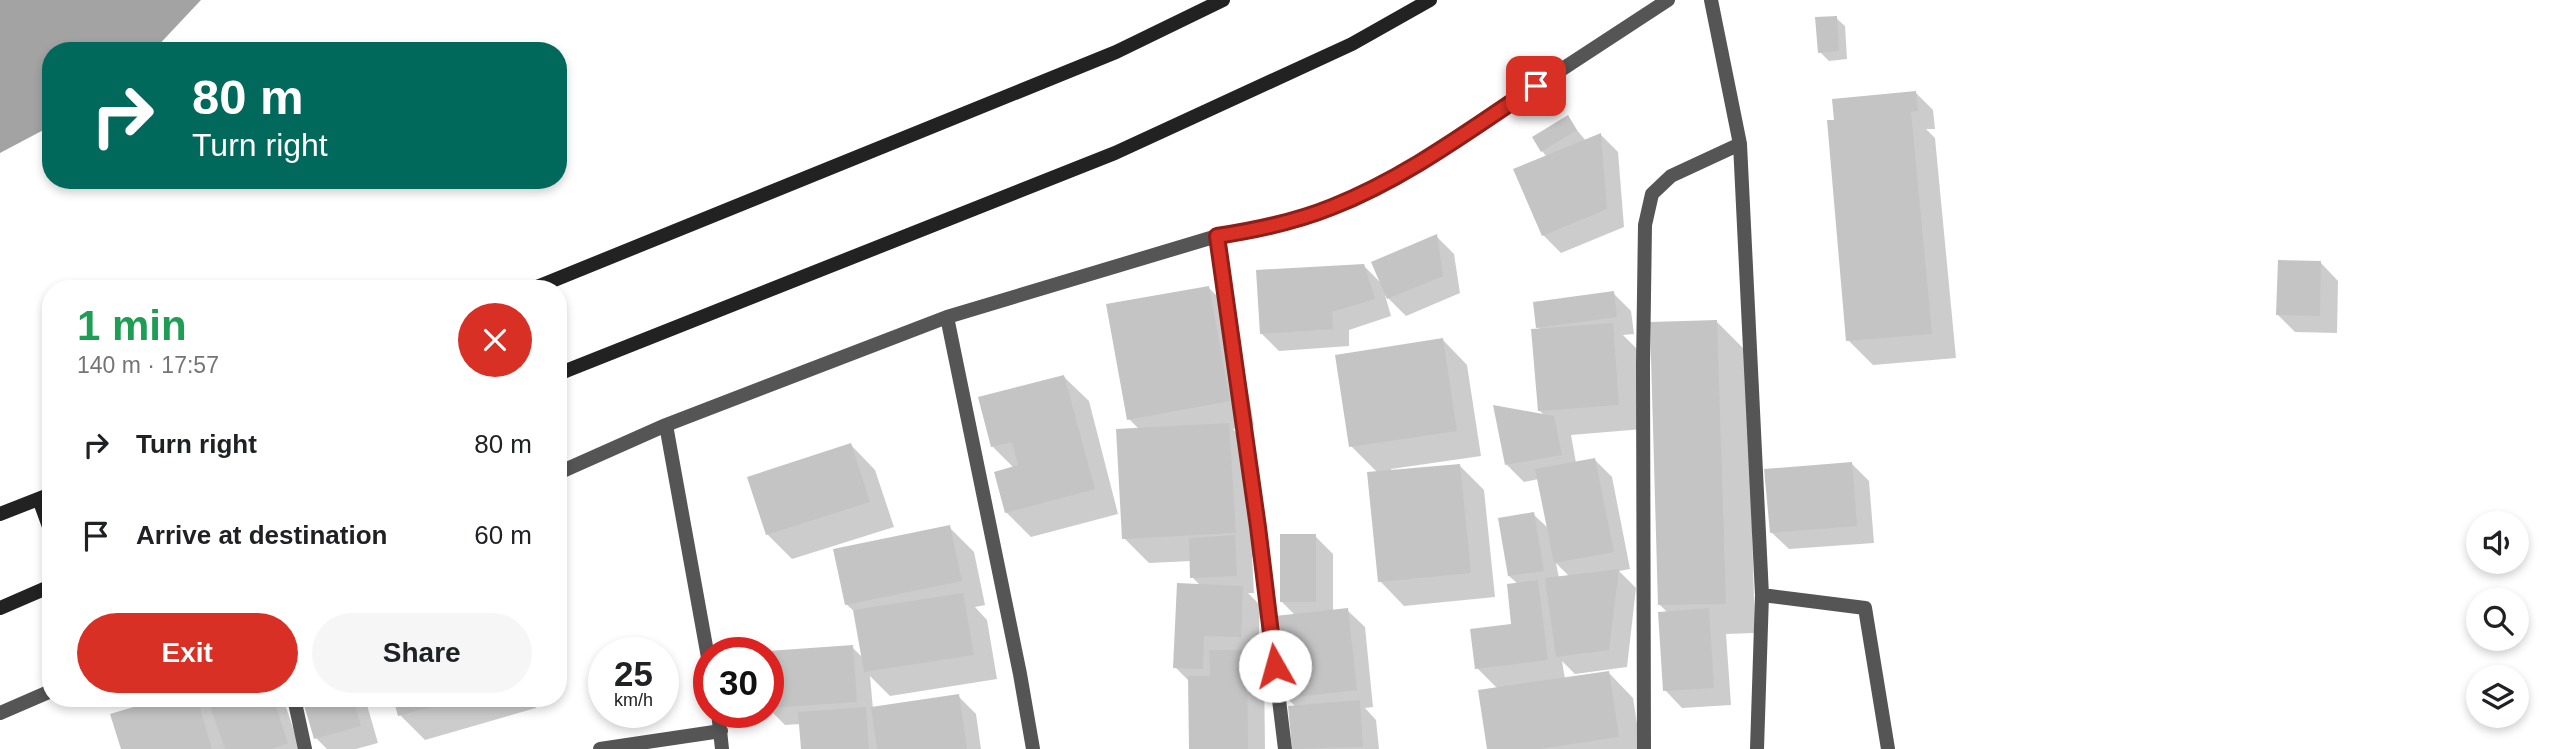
<!DOCTYPE html>
<meta charset="utf-8">
<style>
body{margin:0;font-family:Helvetica,sans-serif;background:#f6f6f6;color:#202124;height:100vh;display:flex;flex-direction:column;font-size:26px;white-space:nowrap}
*{box-sizing:border-box;margin:0}
p{font-size:23px;color:#757577}
.icon{flex:none;width:38px;height:38px;fill:none;stroke:currentColor;stroke-width:2;stroke-linecap:round;stroke-linejoin:round}
.map{position:relative;flex:1;overflow:hidden}
.drawer{position:absolute;left:42px;top:280px;width:525px;height:427px;display:flex;flex-direction:column;background:#fff;border-radius:28px;box-shadow:0 4px 10px #0003}
.drawer>*{flex:none}
.guide{position:absolute;left:42px;top:42px;width:525px;height:147px;border-radius:28px;box-shadow:0 4px 10px #0003;background:#00695c;color:#fff;overflow:hidden}
.fabs{position:absolute;left:2466px;top:511px;display:grid;gap:14px}
.fabs a{display:grid;place-items:center;width:63px;height:63px;border-radius:50%;background:#fff;box-shadow:0 4px 10px #0003;font-size:35px}
.speed{position:absolute;left:588px;top:637px;display:flex;gap:14px;font-size:35px;font-weight:700;text-align:center}
.speed>*{display:grid;place-content:center;width:91px;height:91px;border-radius:50%;background:#fff;box-shadow:0 4px 10px #0003;line-height:1}
.speed small{font-size:18px;font-weight:400}
.speed .limit{border:10px solid #d22;background:#fff;color:#111}
.pin{position:absolute;display:grid;place-items:center;width:60px;height:60px;color:#fff;margin:-30px;border-radius:14px;box-shadow:0 4px 10px #0006}
.me{position:absolute;width:77px;margin:-38px;rotate:353deg;stroke-linejoin:round;filter:drop-shadow(0 0 5px #0008)}
.turn{display:flex;align-items:center;gap:24px;height:147px;padding:0 35px;font-size:32px}
.turn .icon{width:91px;height:91px;stroke-width:2.5}
.turn b{display:block;font-size:49px;line-height:60px}
.round{display:grid;place-items:center;flex:none;width:74px;height:74px;border-radius:37px;background:#f6f6f6}
.headline{display:flex;align-items:center;justify-content:space-between;height:119px;padding:0 35px}
h1{font-size:42px;font-weight:700;line-height:52px;color:#1e9e55}
.action{display:flex;gap:14px;margin-top:auto;padding:14px 35px}
.action a{flex:1;height:80px;border-radius:42px;background:#d93025;color:#fff;font-size:28px;font-weight:700;line-height:80px;text-align:center}
.action a+a{background:#f6f6f6;color:#202124}
ul{padding:0;list-style:none}
li{display:flex;align-items:center;gap:21px;height:91px;padding:0 35px}
li div{flex:1}
li b{display:block;font-size:26px}
li em{font-style:normal}
.map>svg:first-child{display:block}
.water{fill:#a3a3a3}
.shadow{fill:#0003;fill-rule:evenodd}
.building{fill:#c4c4c4}
.lines{fill:none;stroke-linecap:round;stroke-linejoin:round}
.minor{stroke:#555;stroke-width:14}
.secondary{stroke:#222;stroke-width:14}
.route-casing{stroke:#8d1f18;stroke-width:18}
.route{stroke:#d93025;stroke-width:12}
</style>
<div class="map">
<svg width="2550" height="749" viewBox="0 0 2550 749">
<rect width="100%" height="100%" fill="#fff"/>
<path class="water" d="M0,0H201L153,51H51V126L0,153Z"/>
<path class="shadow" d="M1836,18L1845,26L1847,59L1829,61L1820,52Z
M1915,92L1933,110L1935,129H1926L1935,138L1956,358L1873,365L1848,340Z
M1567,118L1586,141L1601,135L1618,152L1624,227L1561,253L1543,235L1547,157L1542,151Z
M1437,237L1454,254L1460,293L1406,316L1385,295L1391,316L1349,330V346L1279,351L1261,333L1363,265L1382,284Z
M2321,263L2338,281L2337,333L2295,332L2277,314Z
M1209,288L1234,313L1254,425L1233,429L1253,450L1260,557H1252L1254,593H1248L1260,605L1258,654H1248L1264,669L1265,749H1190V682L1175,667L1201,586L1192,577L1191,561L1149,563L1124,538L1140,430L1129,419Z
M1613,293L1631,311L1634,334L1623,335L1637,349L1643,429L1571,435L1576,463L1595,460L1612,477L1630,569L1619,571L1636,588L1627,667L1575,674L1562,661L1565,679L1609,673L1633,698L1641,749H1489L1498,689L1477,668L1513,626L1518,584L1509,576L1533,514L1549,529L1539,479L1524,482L1507,465L1545,416L1539,410L1541,330L1538,327ZM1556,563L1570,577L1559,578Z
M1717,322L1747,352L1755,633L1726,634L1731,705L1682,708L1665,690L1668,613L1660,605Z
M1443,340L1467,365L1481,456L1391,469V472L1460,466L1484,490L1495,597L1404,606L1380,581L1378,473L1351,446Z
M1064,377L1089,401L1118,514L1031,537L1006,512L1014,468L992,446Z
M851,445L875,470L894,527L792,559L767,534Z
M1852,464L1869,481L1874,543L1789,549L1771,532Z
M949,527L974,552L985,605L975,607L987,620L997,679L890,696L870,676L873,709L958,696L976,714L981,749H803L801,724L785,725L768,708V653L852,647L863,658L856,613L846,604Z
M1315,536L1333,554V611L1347,610L1365,627L1373,707L1365,708L1376,720L1379,749H1293L1290,707H1296L1286,697L1295,615L1281,601Z
M170,698H201L214,711L209,698H283L300,749H123Z
M304,698H365L378,743L356,749H327L316,738Z
M395,698H533L536,708L425,740L400,715Z"/>
<path class="building" d="M1837,16L1839,51L1818,53L1815,17Z
M1916,91L1918,111L1911,112L1932,334L1846,341L1827,120H1834L1832,99Z
M1568,115L1577,130L1541,152L1532,137Z
M1601,133L1607,209L1542,236L1513,169Z
M1437,234L1443,276L1387,299L1371,262Z
M2278,260L2321,261L2320,316L2276,315Z
M1364,264L1375,299L1332,312L1333,329L1260,334L1256,270Z
M1209,286L1230,401L1127,420L1106,304Z
M1614,291L1617,317L1536,328L1533,302Z
M1717,320L1726,604L1658,605L1650,322Z
M1613,323L1619,405L1538,411L1531,329Z
M1443,338L1457,431L1349,447L1335,355Z
M1064,375L1095,489L1005,513L994,472L1018,465L1012,442L991,447L978,397Z
M1493,405L1554,416L1562,455L1505,465Z
M1229,423L1236,533L1122,539L1116,429Z
M851,443L870,502L766,535L747,477Z
M1595,458L1614,552L1554,563L1535,469Z
M1852,462L1857,526L1770,533L1764,469Z
M1460,464L1471,573L1378,582L1367,472Z
M1534,512L1544,571L1508,576L1498,518Z
M950,525L962,581L845,605L833,549Z
M1280,534H1316V602H1280Z
M1235,535L1237,576L1190,578L1189,538Z
M1619,569L1609,650L1556,657L1545,578Z
M1538,580L1548,660L1475,669L1470,629L1511,624L1507,584Z
M1177,583L1243,586L1241,637L1204,636L1203,669L1173,668Z
M963,593L974,655L864,672L853,610Z
M1348,608L1357,690L1285,698L1275,616Z
M1709,608L1714,688L1663,691L1658,612Z
M853,645L857,702L768,708V651Z
M1209,650H1247L1248,749H1189L1188,676H1210Z
M1609,671L1619,737L1539,749H1487L1478,690Z
M959,694L967,749H877L871,707Z
M164,698H197L212,749H121L110,714Z
M207,698H273L288,743L272,749H225Z
M302,698H353L361,726L314,739Z
M393,698H459V699L398,716Z
M1360,700L1363,747L1292,749L1288,706Z
M866,707L869,749H801L798,712Z"/>
<g class="lines">
<path class="minor" d="M1711,0L1740,144L1762,595L1865,608L1888,749
M1217,236L1258,527L1285,749
M947,317L1020,674L1033,749
M666,425L709,663
M558,473L666,425L947,317L1217,236L1272,227L1333,207L1405,172L1668,0
M294,698L305,749
M718,712L722,749
M0,713L51,691
M600,749L721,731
M1644,749L1643,365L1645,225L1652,194L1671,176L1740,144
M1757,749L1762,595"/>
<path class="secondary" d="M532,289L1116,52L1223,0
M558,374L1115,153L1352,44L1430,0
M39,499L51,532
M0,514L51,494
M0,608L51,586"/>
</g>
<g class="lines">
<defs>
<path id="route" d="M1275,666L1258,527L1217,236C1257,230 1295,222 1332,207C1406,178 1471,129 1536,86"/>
</defs>
<use href="#route" class="route-casing"/>
<use href="#route" class="route"/>
</g>
</svg>
<div class="fabs">
<a><svg class="icon" aria-label="sound" viewBox="0 0 24 24"><path d="M4 9h4l5-4v14l-5-4H4zM17 9q2 3 0 6"/></svg></a>
<a><svg class="icon" aria-label="search" viewBox="0 0 24 24"><circle cx="10" cy="10" r="6"/><path d="M15 15l6 6"/></svg></a>
<a><svg class="icon" aria-label="layers" viewBox="0 0 24 24"><path d="M12 4l9 5-9 5-9-5zM3 14l9 5 9-5"/></svg></a>
</div>
<div class="speed"><div>25<small>km/h</small></div><div class="limit">30</div></div>
<div class="pin" style="left:1536px;top:86px;background:#d93025"><svg class="icon" aria-label="arrive" viewBox="0 0 24 24"><path d="M6 21V4h12l-3 4 3 4H6"/></svg></div>
<svg class="me" style="left:1275px;top:666px" viewBox="-20 -20 40 40"><circle r="19" fill="#fff"/><path d="M0-13L10 11 0 6-10 11z" fill="#d93025"/></svg>
<div class="guide">
<div class="turn"><svg class="icon" aria-label="right" viewBox="0 0 24 24"><path d="M7 20v-9h11M14 6l5 5-5 5"/></svg><div><b>80 m</b>Turn right</div></div>
</div>
<section class="drawer">
<div class="headline"><div><h1>1 min</h1><p>140 m · 17:57</p></div><a class="round" style="background:#d93025;color:#fff"><svg class="icon" aria-label="close" viewBox="0 0 24 24"><path d="M6 6l12 12M18 6L6 18"/></svg></a></div>
<ul>
<li><svg class="icon" aria-label="right" viewBox="0 0 24 24"><path d="M7 20v-9h11M14 6l5 5-5 5"/></svg><div><b>Turn right</b></div><em>80 m</em></li>
<li><svg class="icon" aria-label="arrive" viewBox="0 0 24 24"><path d="M6 21V4h12l-3 4 3 4H6"/></svg><div><b>Arrive at destination</b></div><em>60 m</em></li>
</ul>
<div class="action"><a>Exit</a><a>Share</a></div>
</section>
</div>
